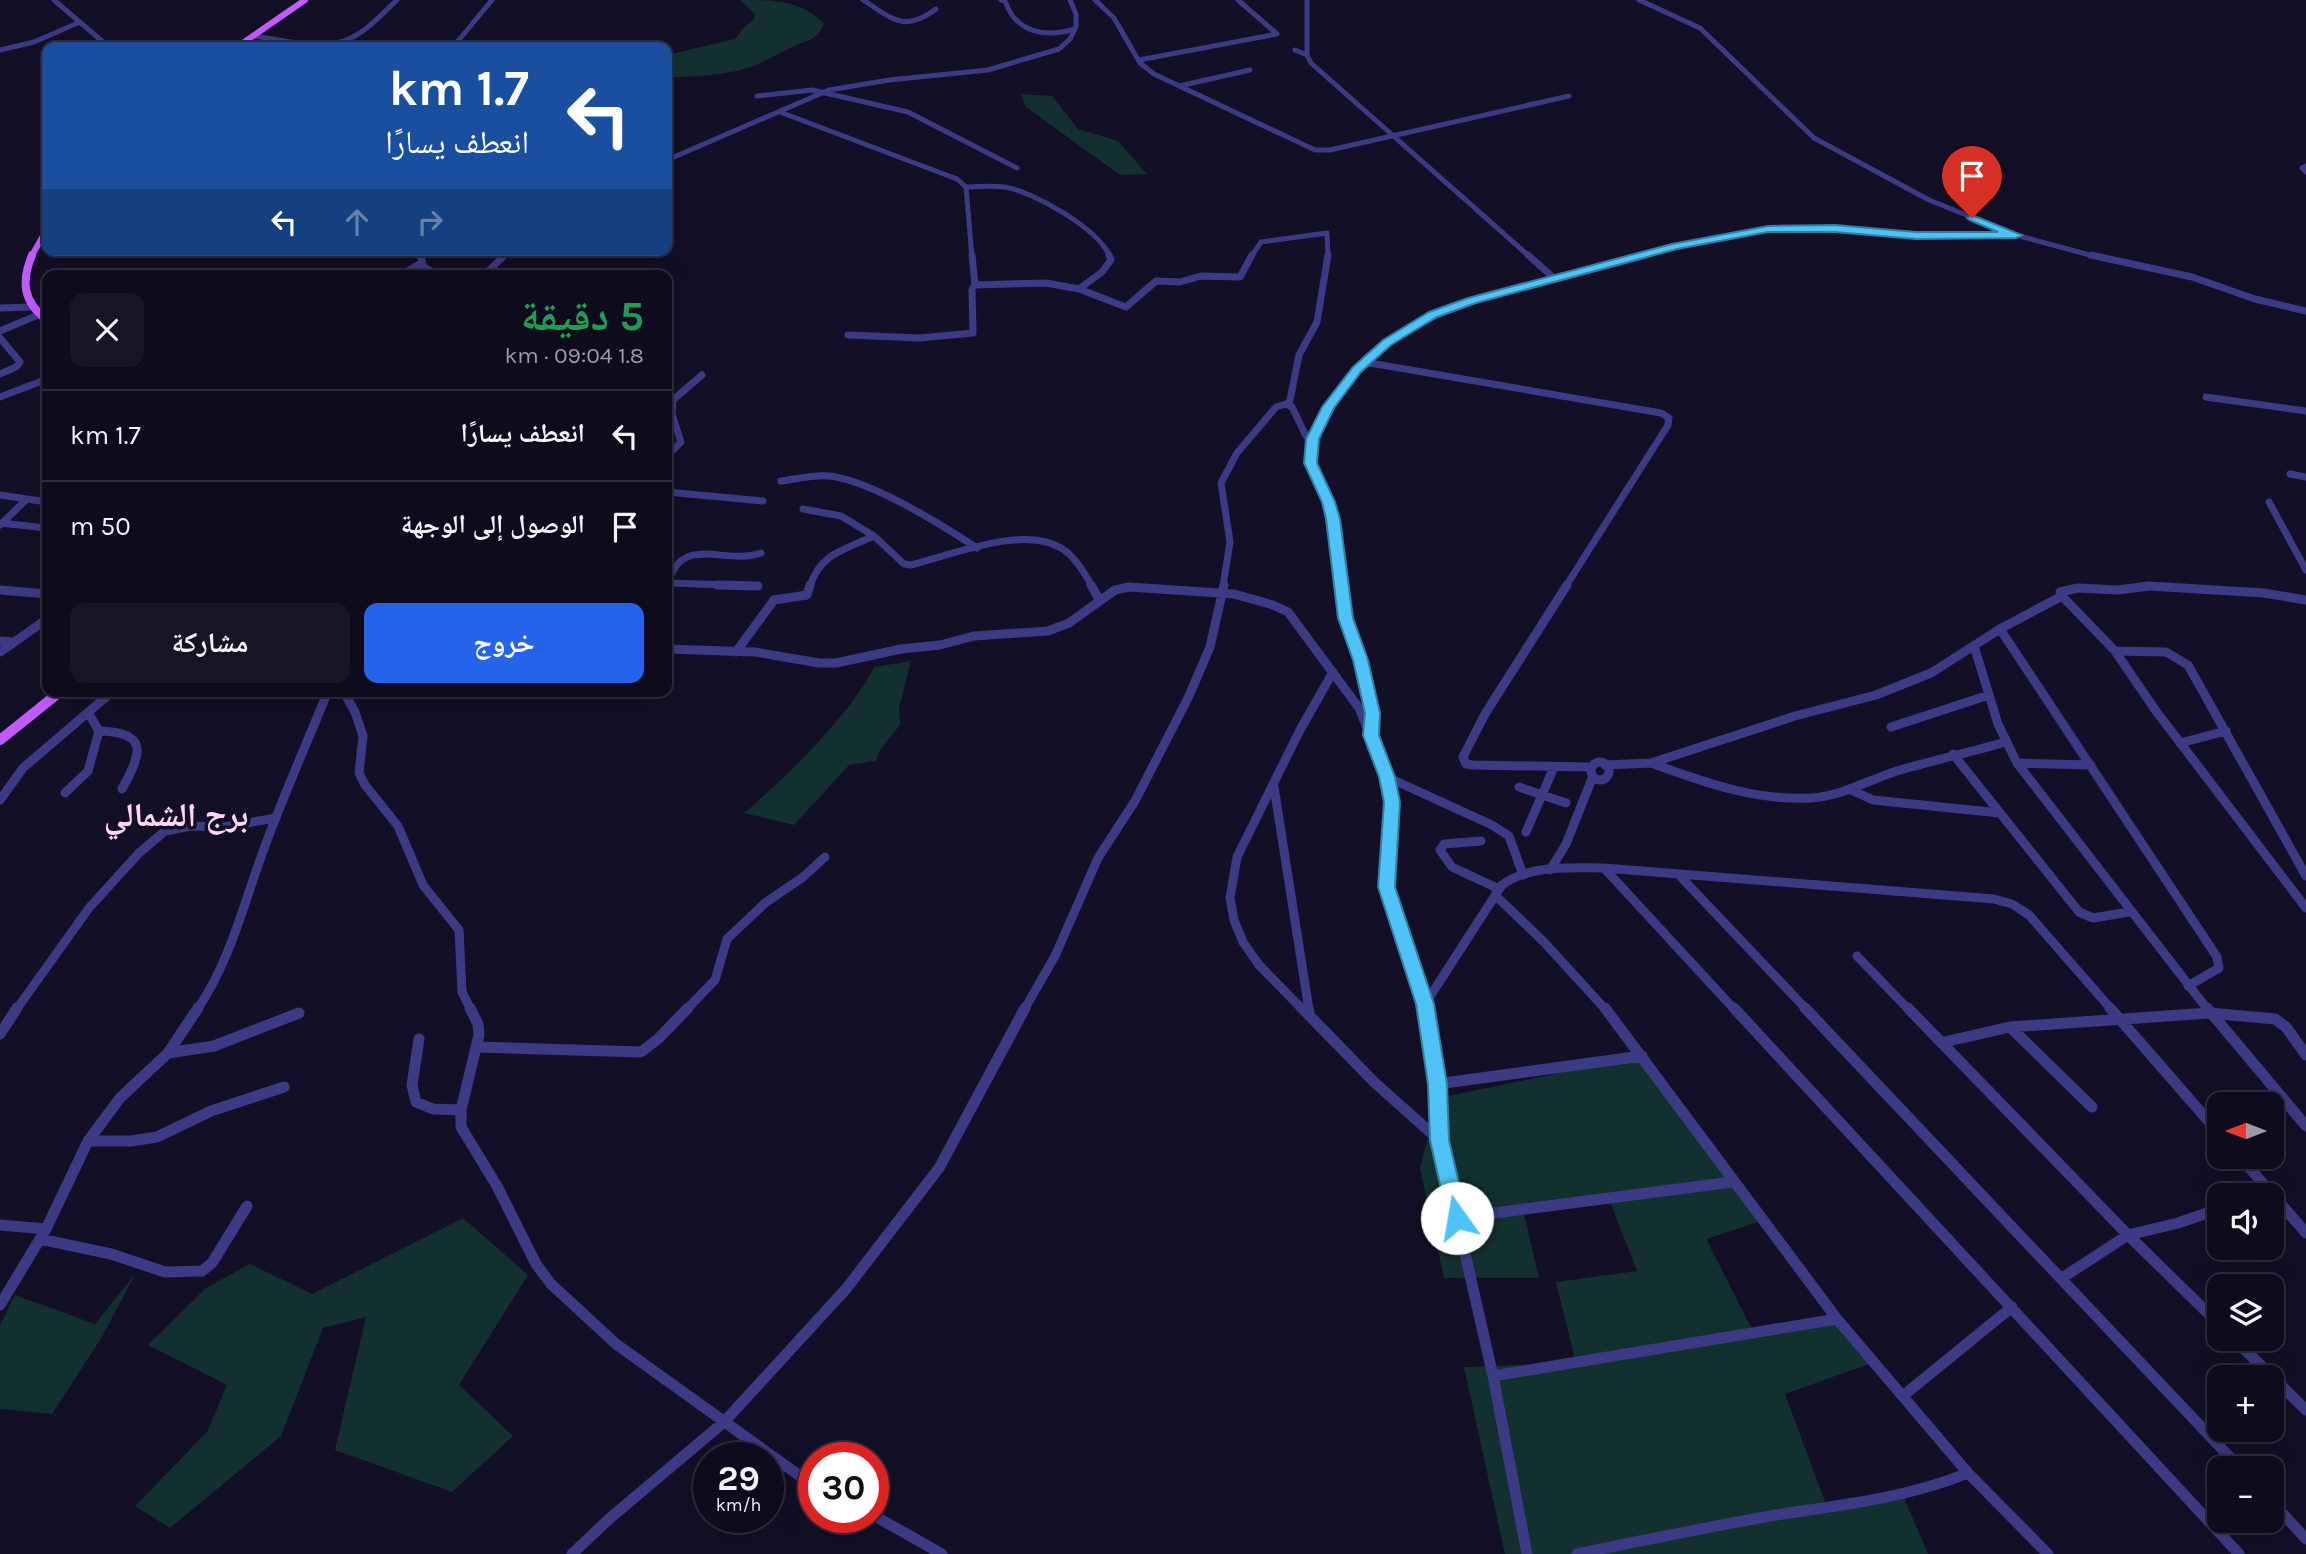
<!DOCTYPE html>
<html lang="ar">
<meta charset="utf-8">
<style>
body{margin:0;font-family:Karla,"Noto Naskh Arabic",sans-serif;background:#171425;color:#f1f3f6;direction:rtl;height:100vh;display:flex;flex-direction:column;font-size:26px;white-space:nowrap}
*{box-sizing:border-box;margin:0}
p{font-size:23px;color:#9b9ba3}
.icon{flex:none;width:38px;height:38px;fill:none;stroke:currentColor;stroke-width:2;stroke-linecap:round;stroke-linejoin:round}
.map{position:relative;flex:1;overflow:hidden;direction:ltr}
.panel{position:absolute;left:42px;top:270px;width:630px;height:427px;display:flex;flex-direction:column;background:#0e0b1c;border-radius:14px;box-shadow:0 7px 28px #0002,0 0 0 2px #2e2b3b;direction:rtl}
.panel>*{flex:none}
.guide{position:absolute;left:42px;top:42px;width:630px;height:214px;border-radius:14px;box-shadow:0 7px 28px #0002,0 0 0 2px #2e2b3b;direction:rtl;background:#1a4fa0;color:#fff;overflow:hidden}
.needle{width:46px;rotate:270deg}
.controls{position:absolute;left:2207px;top:1092px;display:grid;gap:14px}
.controls a{display:grid;place-items:center;width:77px;height:77px;border-radius:14px;background:#0e0b1c;box-shadow:0 7px 28px #0002,0 0 0 2px #2e2b3b;font-size:35px}
.speed{position:absolute;left:693px;top:1442px;display:flex;gap:14px;font-size:35px;font-weight:700;text-align:center}
.speed>*{display:grid;place-content:center;width:91px;height:91px;border-radius:50%;background:#0e0b1c;box-shadow:0 7px 28px #0002,0 0 0 2px #2e2b3b;line-height:1}
.speed small{font-size:18px;font-weight:400}
.speed .limit{border:10px solid #d22;background:#fff;color:#111}
.pin{position:absolute;display:grid;place-items:center;width:60px;height:60px;color:#fff;margin:-72px -30px;border-radius:50% 50% 50% 0;rotate:-45deg;box-shadow:0 0 7px #0007}
.pin .icon{rotate:45deg}
.me{position:absolute;width:77px;margin:-38px;rotate:347deg;stroke-linejoin:round;filter:drop-shadow(0 0 5px #0008)}
.turn{display:flex;align-items:center;gap:24px;height:147px;padding:0 28px;font-size:32px}
.turn .icon{width:91px;height:91px;stroke-width:2.5}
.turn b{display:block;font-size:49px;line-height:60px}
.lanes{display:flex;align-items:center;height:66px;padding:0 28px;background:#0003;justify-content:center;gap:35px;direction:ltr}
.lanes .off{opacity:.35}
.round{display:grid;place-items:center;flex:none;width:74px;height:74px;border-radius:14px;background:#171425}
.headline{display:flex;align-items:center;justify-content:space-between;height:119px;padding:0 28px}
h1{font-size:42px;font-weight:700;line-height:52px;color:#1e9e55}
.cta{display:flex;gap:14px;margin-top:auto;padding:14px 28px}
.cta a{flex:1;height:80px;border-radius:14px;background:#2563eb;color:#fff;font-size:28px;font-weight:700;line-height:80px;text-align:center}
.cta a+a{background:#171425;color:#f1f3f6}
ul{padding:0;list-style:none}
li{display:flex;align-items:center;gap:21px;height:91px;padding:0 28px;border-top:2px solid #2e2b3b}
li div{flex:1}
li b{display:block;font-size:26px}
li em{font-style:normal}
.map>svg:first-child{display:block}
.green{fill:#12302f}
.lines{fill:none;stroke-linecap:round;stroke-linejoin:round}
.minor-far3{stroke:#3d3a85;stroke-width:5}
.minor-far2{stroke:#3d3a85;stroke-width:7}
.minor-far1{stroke:#3d3a85;stroke-width:9}
.minor{stroke:#3d3a85;stroke-width:11}
.major-far2{stroke:#c25bff;stroke-width:6}
.major-far1{stroke:#c25bff;stroke-width:8}
.major{stroke:#c25bff;stroke-width:10}
.route{fill:#4fc3f7;stroke:#337fa1;stroke-width:2}
.labels{text-anchor:middle;stroke-width:7;stroke-linejoin:round;paint-order:stroke}
.district-label{font-size:33px;font-weight:bold;fill:#ffd6f0;stroke:#130f26}
</style>
<div class="map">
<svg width="2306" height="1554" viewBox="0 0 2306 1554">
<rect width="100%" height="100%" fill="#130f26"/>
<path class="green" d="M740,0C776,0 799,0 824,23C818,41 807,40 792,47C777,54 763,63 747,68C722,76 693,76 667,78V55L735,39L744,27L754,20L755,14Z
M1021,94L1052,96L1078,129L1118,141L1147,174L1120,175L1026,107Z
M911,661L899,708L900,725L880,750L876,761L849,765L794,825L744,813C782,781 854,711 874,667Z
M1642,1056L1761,1221L1706,1239L1754,1333L1837,1319L1875,1362L1785,1394L1827,1507L1902,1493L1928,1554H1505L1464,1367L1576,1363L1556,1282L1637,1271L1609,1199L1523,1210L1539,1278H1444L1420,1168L1438,1098Z
M463,1218L528,1275L459,1385L513,1436L452,1492L335,1450L366,1317L323,1328L281,1436L170,1528L135,1506L207,1432L227,1385L148,1345L206,1288L250,1264L312,1294Z
M136,1273L100,1340L52,1414L0,1409V1325L15,1295L95,1324Z"/>
<g class="lines">
<path class="minor-far3" d="M54,0L109,47
M863,0C893,19 904,33 936,9
M1001,0L1005,1C1016,33 1045,38 1075,29
M1095,0L1114,18L1140,63L1154,74L1315,150H1330L1569,96
M1307,0V55L1311,63L1530,257
M1639,0L1700,28L1814,138L1929,200L2016,235L2097,257
M254,36C284,40 322,52 351,38C368,30 383,13 397,0
M453,47L492,0
M0,50L34,42L80,22
M1295,50L1307,55
M1139,60L1277,34L1238,0
M1179,86L1250,70
M757,96L812,90L908,112L1017,168
M780,112L957,179L966,187L972,257
M667,160L829,90L889,80L988,70L1059,49L1070,39L1076,27V14L1070,0
M2306,166L2302,168L2306,172
M966,187C979,187 991,185 1004,187C1033,191 1099,229 1110,257
M418,250L420,257
M503,257L510,250
M1251,257L1261,242L1327,233L1328,257
M1639,257L1700,241L1783,227L1916,236L2016,235"/>
<path class="minor-far2" d="M420,255L424,267L438,275
M1528,255L1555,279L1646,255
M2091,255L2192,277L2255,299L2306,311
M299,273L304,275
M401,275L421,263
M484,275L505,255
M975,285L1046,283L1079,289L1126,307L1156,281L1180,282L1201,276L1240,277L1252,255
M1079,289L1102,272L1111,260L1109,255
M0,308L31,307
M0,331L38,315
M848,335L920,338L973,333L972,289L975,285L972,255
M0,338L20,362L16,367L0,374
M1364,362L1661,413L1669,418L1668,425L1566,586
M0,397L47,379
M2206,397L2306,411
M1289,405L1299,355L1317,322L1328,255
M1313,439L1312,461L1332,515L1341,586
M667,456L681,442L672,414L673,400L702,375
M2290,474L2306,477
M781,481C797,479 814,474 830,476C874,482 939,523 977,548
M667,492L763,501
M0,495L27,499
M2269,502L2306,570
M803,509L841,516L874,536
M0,523L47,528
M0,525L27,499L47,502
M668,583L758,586
M667,586C681,532 722,566 761,553
M810,586C821,553 844,550 874,536L904,564L911,565C952,555 1022,525 1061,548C1075,556 1084,573 1092,586
M1223,586L1230,542L1221,483L1237,453L1276,407L1286,404L1292,407L1306,436L1313,439C1326,415 1339,391 1357,371C1408,314 1484,296 1555,279
M2146,586H2155"/>
<path class="minor-far1" d="M717,585L758,586
M1091,585L1099,599
M1341,585C1346,637 1373,679 1371,733
M1567,585L1485,714L1463,757L1466,764L1473,765L1590,767
M667,588L668,585
M0,590L47,594
M2062,596L2115,651L2156,711L2306,908
M2000,629L2217,957L2219,968L2188,986
M0,641L14,642
M1974,646L1998,724L2017,763L2208,1010
M667,649L755,652L819,663H836L901,649L940,645L974,636L1048,631L1069,623L1115,590L1129,587L1234,594L1273,605L1288,612L1359,708L1387,777L1392,802L1386,887L1426,1010
M2115,651L2166,652L2188,665L2306,876
M0,652L47,619
M736,652L774,600L807,595L810,585
M343,691L355,712L363,736L359,773L365,785L398,826L423,885L459,930L462,992L471,1010
M1891,727L1989,695
M99,731C149,732 142,753 122,789
M2180,743L2226,731
M1953,754L2079,912L2093,918L2129,912
M1591 771a9 9 0 1 1 18 0a9 9 0 1 1-18 0Z
M1651,763C1703,782 1755,801 1811,798C1842,796 1868,780 1897,771C1933,760 1969,753 2005,742
M2017,763L2091,765
M1605,765L1651,763L1795,716L1876,695L1931,673L2000,629L2062,596L2060,592L2078,588L2118,590L2149,586L2264,593L2306,600
M1387,777L1492,825L1509,836L1523,875
M1274,787L1309,1010
M1519,787L1566,803
M1851,790L1873,800L2000,813
M65,793L88,771L99,731L89,714
M0,800L23,768L113,691
M1526,832L1554,767
M1481,841L1444,844L1440,850L1452,867L1499,889
M1604,868L1735,1010
M1550,870L1566,844L1593,776
M1679,875L1807,1010
M1495,895L1544,942L1606,1010
M1857,956L1909,1010
M1425,1004L1502,885C1531,864 1571,868 1604,868L1994,899L2012,904L2029,915L2112,1010
M16,1010L89,908L139,853L165,831L191,826L224,827L276,818
M197,1010C231,960 244,902 265,846C284,794 307,743 328,691
M686,1010L715,980L727,939L765,903L803,877L825,857
M1024,1010L1055,956L1098,858L1135,801L1189,696L1210,647L1224,585
M1303,1010L1259,965L1243,942L1234,920L1230,898L1237,857L1300,730L1333,672"/>
<path class="minor" d="M470,1008L478,1024L479,1035L461,1110V1127L497,1186L536,1264L551,1284L616,1344L814,1486
M1302,1008L1374,1082L1439,1140
M1308,1008L1309,1013
M1426,1008L1437,1084L1439,1140L1493,1376L1527,1554
M1605,1008L1837,1319L1968,1473L2048,1554
M1734,1008L2239,1554
M1805,1008L2240,1468
M1908,1008L2128,1235L2219,1324
M2110,1008L2219,1133
M2207,1008L2306,1126
M2010,1027L2092,1107
M0,1034L17,1008
M419,1039L412,1085L416,1102L433,1109L461,1110
M1944,1042L2010,1027L2209,1013L2275,1019L2286,1027L2306,1055
M477,1047L641,1052L658,1039L688,1008
M168,1053L214,1046L299,1013
M1437,1084L1642,1056
M88,1141H131L157,1137L211,1111L284,1087
M2240,1157L2306,1233
M2254,1195L2269,1190
M1456,1218L1732,1182
M0,1225L46,1229
M40,1239L111,1254L165,1272L202,1271L212,1263L247,1206
M2062,1278L2128,1235L2178,1223L2219,1209
M0,1305L46,1229L88,1141L120,1098L168,1053L198,1008
M2234,1339L2306,1410
M1493,1376L1837,1319
M1904,1395L2012,1307
M2272,1502L2306,1539
M873,1515L942,1554
M572,1554L609,1519L724,1422L846,1289L939,1168L1025,1008
M1577,1554C1643,1540 1709,1527 1776,1515C1841,1505 1907,1498 1968,1473"/>
<path class="major-far2" d="M237,47L305,0
M31,257L47,229"/>
<path class="major-far1" d="M32,255C21,282 23,302 47,320"/>
<path class="major" d="M0,740L61,691"/>
</g>
<path class="route" d="M1972,215L2022,235L2016,238L1916,239L1835,232H1768L1677,249L1476,303L1437,317L1391,345L1361,372L1334,408L1319,439L1317,463L1335,502L1340,519L1353,618L1368,660L1380,713L1379,735L1395,777L1400,802L1395,887L1434,1004L1447,1084L1449,1140L1467,1218L1464,1225L1457,1228L1449,1225L1430,1140L1428,1084L1416,1004L1378,887L1384,802L1379,777L1363,735L1365,713L1353,660L1338,618L1326,519L1322,502L1304,463L1306,439L1322,407L1353,367L1383,340L1429,312L1468,298L1672,244L1768,226L1835,225L1916,232H1998L1969,220L1967,218Z"/>
<g class="labels">
<g class="district-label">
<text x="176" y="826">برج الشمالي</text>
</g>
</g>
</svg>
<div class="controls">
<a><svg class="needle" viewBox="-14 -14 28 28"><path d="M0-13l5 13h-10z" fill="#e53935"/><path d="M0 13l5-13h-10z" fill="#9b9ba3"/></svg></a>
<a><svg class="icon" aria-label="sound" viewBox="0 0 24 24"><path d="M4 9h4l5-4v14l-5-4H4zM17 9q2 3 0 6"/></svg></a>
<a><svg class="icon" aria-label="layers" viewBox="0 0 24 24"><path d="M12 4l9 5-9 5-9-5zM3 14l9 5 9-5"/></svg></a>
<a>+</a>
<a>−</a>
</div>
<div class="speed"><div>29<small>km/h</small></div><div class="limit">30</div></div>
<div class="pin" style="left:1972px;top:218px;background:#d93025"><svg class="icon" aria-label="arrive" viewBox="0 0 24 24"><path d="M6 21V4h12l-3 4 3 4H6"/></svg></div>
<svg class="me" style="left:1457px;top:1218px" viewBox="-20 -20 40 40"><circle r="19" fill="#fff"/><path d="M0-13L10 11 0 6-10 11z" fill="#4fc3f7"/></svg>
<div class="guide">
<div class="turn"><svg class="icon" aria-label="left" viewBox="0 0 24 24"><path d="M17 20v-9H6M10 6l-5 5 5 5"/></svg><div><b>1.7 km</b>انعطف يسارًا</div></div>
<div class="lanes"><svg class="icon" aria-label="left" viewBox="0 0 24 24"><path d="M17 20v-9H6M10 6l-5 5 5 5"/></svg><svg class="icon off" aria-label="ahead" viewBox="0 0 24 24"><path d="M12 20V5M6 11l6-6 6 6"/></svg><svg class="icon off" aria-label="right" viewBox="0 0 24 24"><path d="M7 20v-9h11M14 6l5 5-5 5"/></svg></div>
</div>
<section class="panel">
<div class="headline"><div><h1>5 دقيقة</h1><p>1.8 km · 09:04</p></div><a class="round"><svg class="icon" aria-label="close" viewBox="0 0 24 24"><path d="M6 6l12 12M18 6L6 18"/></svg></a></div>
<ul>
<li><svg class="icon" aria-label="left" viewBox="0 0 24 24"><path d="M17 20v-9H6M10 6l-5 5 5 5"/></svg><div><b>انعطف يسارًا</b></div><em>1.7 km</em></li>
<li><svg class="icon" aria-label="arrive" viewBox="0 0 24 24"><path d="M6 21V4h12l-3 4 3 4H6"/></svg><div><b>الوصول إلى الوجهة</b></div><em>50 m</em></li>
</ul>
<div class="cta"><a>خروج</a><a>مشاركة</a></div>
</section>
</div>
